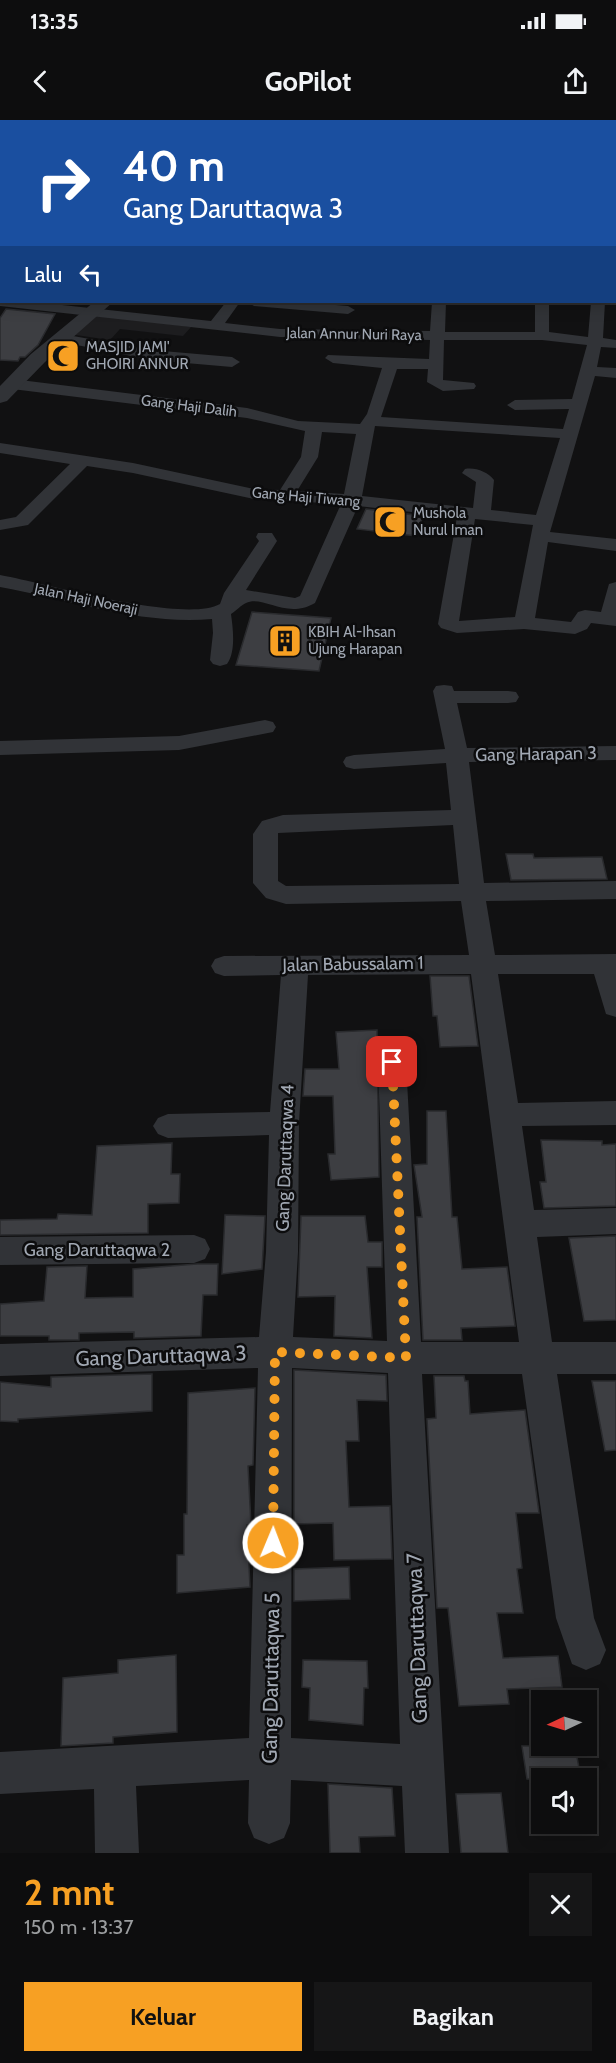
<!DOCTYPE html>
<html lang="id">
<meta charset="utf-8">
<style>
body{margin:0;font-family:Cabin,sans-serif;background:#161617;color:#f1f3f6;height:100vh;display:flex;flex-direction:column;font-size:22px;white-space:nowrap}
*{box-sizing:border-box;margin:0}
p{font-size:20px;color:#9a9c9e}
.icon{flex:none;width:33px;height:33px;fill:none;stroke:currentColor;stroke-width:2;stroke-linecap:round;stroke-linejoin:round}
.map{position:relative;height:1733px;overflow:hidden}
.sheet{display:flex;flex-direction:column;background:#0d0d0e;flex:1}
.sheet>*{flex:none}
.hud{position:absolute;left:0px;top:0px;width:616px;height:183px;box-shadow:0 3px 15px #0003,0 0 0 2px #2d2d2e;background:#1a4fa0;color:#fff;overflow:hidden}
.needle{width:39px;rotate:266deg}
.fabs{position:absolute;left:531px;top:1570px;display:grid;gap:12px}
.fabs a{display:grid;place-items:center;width:66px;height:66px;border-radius:0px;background:#0d0d0e;box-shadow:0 3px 15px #0003,0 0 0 2px #2d2d2e;font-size:30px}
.pin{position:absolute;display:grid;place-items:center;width:51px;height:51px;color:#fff;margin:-26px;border-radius:12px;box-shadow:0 3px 9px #0006}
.me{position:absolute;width:66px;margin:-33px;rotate:1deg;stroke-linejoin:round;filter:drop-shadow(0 0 4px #0008)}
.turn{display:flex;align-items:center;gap:21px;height:126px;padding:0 24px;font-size:27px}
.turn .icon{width:78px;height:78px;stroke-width:2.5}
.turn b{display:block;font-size:42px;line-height:51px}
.then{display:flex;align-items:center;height:57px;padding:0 24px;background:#0003;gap:12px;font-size:22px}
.round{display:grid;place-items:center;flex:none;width:63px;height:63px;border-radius:0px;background:#161617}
.summary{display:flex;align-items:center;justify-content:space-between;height:102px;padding:0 24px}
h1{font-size:36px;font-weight:700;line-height:45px;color:#f7a023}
.primary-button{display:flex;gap:12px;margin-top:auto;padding:12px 24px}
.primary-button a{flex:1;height:69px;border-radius:0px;background:#f7a023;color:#111;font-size:24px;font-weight:700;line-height:69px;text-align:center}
.primary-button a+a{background:#161617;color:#f1f3f6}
.status{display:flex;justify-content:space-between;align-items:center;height:42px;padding:0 30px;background:#0d0d0e;direction:ltr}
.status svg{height:16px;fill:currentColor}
header{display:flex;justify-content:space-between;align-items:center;height:78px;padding:0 24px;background:#0d0d0e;font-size:27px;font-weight:700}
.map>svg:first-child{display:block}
.built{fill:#1d1d1f}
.building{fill:#3d3e42;stroke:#2a2b2e;stroke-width:1.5}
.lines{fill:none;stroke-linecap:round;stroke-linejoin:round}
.minor{fill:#313337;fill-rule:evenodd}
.tertiary{fill:#313337;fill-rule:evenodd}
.route{stroke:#f7a023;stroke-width:10;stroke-dasharray:0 18}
.labels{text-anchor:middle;stroke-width:5;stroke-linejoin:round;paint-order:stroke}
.far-street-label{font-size:15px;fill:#a1a8b3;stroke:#0c0c0d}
.far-poi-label{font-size:15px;fill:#a1a8b3;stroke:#0c0c0d;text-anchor:start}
.street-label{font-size:18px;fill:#a1a8b3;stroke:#0c0c0d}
.near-street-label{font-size:21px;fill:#a1a8b3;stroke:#0c0c0d}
</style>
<div class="status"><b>13:35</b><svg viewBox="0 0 49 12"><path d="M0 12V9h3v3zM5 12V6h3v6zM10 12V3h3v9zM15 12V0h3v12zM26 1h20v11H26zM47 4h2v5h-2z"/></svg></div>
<header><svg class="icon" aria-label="back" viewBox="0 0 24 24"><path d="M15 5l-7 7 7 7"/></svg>GoPilot<svg class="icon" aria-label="share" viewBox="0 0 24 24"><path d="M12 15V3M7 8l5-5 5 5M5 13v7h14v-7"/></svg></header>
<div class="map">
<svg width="616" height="1733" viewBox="0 0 616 1733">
<rect width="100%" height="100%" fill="#111112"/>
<path class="built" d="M93,194L191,207L183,216L120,209L110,220L69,214Z"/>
<path class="building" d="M6,189L55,194L38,225L25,237H20L18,241L0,240V198Z
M366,389L423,396L416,416L357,409Z
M252,492L331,498L319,551L236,545Z
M506,734H533L534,738L602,737L607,759L511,760Z
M430,856H469L478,926L440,927L437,896H433Z
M377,910L379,1057L331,1060L328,1034H335L333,976H303L305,949H339L336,912Z
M427,991H446L452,1097H457L462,1149L507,1147L515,1206L461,1208L462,1220H423L417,1097H422L414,1045L427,1044Z
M541,1020L602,1021V1025L616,1024V1086L544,1088L540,1062H546Z
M172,1023L171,1054H180L179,1083L148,1084V1113L0,1115V1100L57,1099L58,1094L92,1095L97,1026Z
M225,1095L265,1096L262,1149L222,1154Z
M301,1096H365L368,1122H382V1147H367L372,1218L334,1216L335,1176L298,1177Z
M616,1116V1200L584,1201L569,1118Z
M197,1144H218L217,1175H203L201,1216L134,1218V1212L79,1213V1220H49V1216H0V1184L44,1181L47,1147L87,1146L85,1178L133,1177V1149Z
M294,1250L386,1255L387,1281L357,1280L359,1321H346L349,1387L390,1386L392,1439L334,1440L333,1403L294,1404Z
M152,1254V1291L18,1299V1302L0,1301V1262L51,1267V1257Z
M434,1256H464L465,1261H468L470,1294L525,1290L539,1393H516L522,1448L517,1449L523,1493H497L503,1538L558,1536L562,1567L507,1569L509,1584L459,1586L448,1488H437L427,1299L436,1298Z
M592,1261H616V1330L605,1331Z
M255,1268L253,1345L248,1346L251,1405H247L250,1467L177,1473V1435H184V1394H187L188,1273Z
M349,1447L350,1479L294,1481V1449Z
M176,1535L177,1612L113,1617V1623L61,1626L63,1558L118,1553V1540Z
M303,1540L367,1541L368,1568H364L363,1605L309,1600L310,1568L302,1567Z
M522,1626H575L581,1659H527Z
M328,1664L392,1668L395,1716L359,1717L360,1733H330Z
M501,1673L508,1733H461L456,1674Z"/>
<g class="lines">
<path class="minor" d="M22,0H32L21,2Z
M144,0H155L143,2Z
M361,0H374L375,2H361Z
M465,0H475V2H465Z
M533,0H543V2H533Z
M586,0H596L597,2H586Z
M615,21H616V27H615Z
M0,28H2V34H0Z
M615,65H616V73H615Z
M0,89H2V97H0Z
M615,103H616V111H615Z
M615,126H616V134H615Z
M615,150H616V158H615Z
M0,178L2,182H34L211,201L226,182H240L225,203L280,209L430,211L432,182H446L445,212H535V182H549V212L588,217L591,182H605L603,218L616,220V228L601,227L597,247L616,248V258L595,256L550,412L616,419V431L548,422L535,498L571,502L578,492L585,490L601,492L609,464L616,462V506L591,503L587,509L575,514L524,509L457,513L441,508L438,504L457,397L358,386L315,483C286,500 264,475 246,483C241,485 236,491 231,494C233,509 236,532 227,544L220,546L213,544L210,540L213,513L212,499C139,505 71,480 0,467V455C45,463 184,504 220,484L224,473L259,421L256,417L258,413H272L277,421L246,470L295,478L300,476L341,384L254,379L133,353L87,346L28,405L0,410V400L16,397L70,344L0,333V323L133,343L254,369L280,370L301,337L305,311L247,298L12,269L6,267L4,264L6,261L12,259L247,288L298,301L360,304L367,294L382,248L333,243L325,238L328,235L429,239L430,220L280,217L0,186ZM444,220H542L587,225L572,279L515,280L507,285L515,290L569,289L563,309L381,297L397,249H428L427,262L443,271L474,269L476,266L474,263L443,260ZM375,306L560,318L536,395L491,390L494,360C488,352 475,347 465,349L462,353L476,362L473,388L362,376ZM322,312L356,314L344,374L297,371L318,337ZM475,399L533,405L515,497L459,501Z
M247,182H298L348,186L355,190L348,194L254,186Z
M62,214L151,230L232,237L240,242L232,247L151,240L57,221L55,218L57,215Z
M444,565L452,566L454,571H508L516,572L519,577L516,582L508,583H457L467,628L616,626V640L469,642L484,763L616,761V779L486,781L495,835L616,834V897L606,894L594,854H498L518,983L616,981V1005L522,1006L534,1090L616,1088V1114L537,1117L552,1222H616V1254H557L594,1498L606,1530L600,1544L586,1550L572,1544L556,1498L522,1254H422L449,1733H405L402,1666L291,1660L290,1703L284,1718L269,1724L254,1718L248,1703L249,1660L136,1666L139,1733H95L94,1669L0,1674V1632L249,1618L258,1248L0,1256V1224L259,1217L266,1132L269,1015L168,1018L158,1014L153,1006L158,998L168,994L270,992L281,855L224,856L215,853L211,846L215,839L224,836L469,835L461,781L286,784L266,778L253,763V714L262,701L283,695L451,690L446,643L354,649L346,647L343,642L346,637L354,635L445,629L433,571L436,566ZM453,705L459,764L286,766L278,761V713ZM471,854L519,1222H421L406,942L402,934L392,931L382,934L378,942L387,1221L293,1217L298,1132L299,1003L308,855ZM292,1248L388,1253L400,1624L291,1618Z
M265,600L273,602L276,607L273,612L179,630L0,635V621L179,616Z
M194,1115L205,1119L210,1129L205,1139L194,1143L0,1145V1117Z"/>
<path class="tertiary" d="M300,0H312L299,2Z
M94,182H113L45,242L7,281L0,283V266L31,234Z"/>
</g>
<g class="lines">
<path class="route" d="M273,1423L275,1232L406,1238L392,942"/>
</g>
<defs>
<symbol id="mosque-square" viewBox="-11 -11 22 22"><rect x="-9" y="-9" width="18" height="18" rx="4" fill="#f7a023" stroke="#0c0c0d"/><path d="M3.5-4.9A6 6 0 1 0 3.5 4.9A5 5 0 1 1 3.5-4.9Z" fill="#111"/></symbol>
<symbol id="building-square" viewBox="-11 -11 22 22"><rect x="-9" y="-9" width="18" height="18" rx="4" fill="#f7a023" stroke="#0c0c0d"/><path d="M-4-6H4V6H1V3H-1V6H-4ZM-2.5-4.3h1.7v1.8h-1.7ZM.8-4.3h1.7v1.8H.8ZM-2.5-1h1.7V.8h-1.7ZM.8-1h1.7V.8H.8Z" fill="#111"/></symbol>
</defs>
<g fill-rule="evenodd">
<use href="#mosque-square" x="44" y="217" width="38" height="38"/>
<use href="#mosque-square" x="371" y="383" width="38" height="38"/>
<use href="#building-square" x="266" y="502" width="38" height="38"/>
</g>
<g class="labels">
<g class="far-street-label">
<text transform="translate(354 214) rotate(1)" y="5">Jalan Annur Nuri Raya</text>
<text transform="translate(189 286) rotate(7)" y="5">Gang Haji Dalih</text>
<text transform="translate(306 377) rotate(5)" y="5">Gang Haji Tiwang</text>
<text transform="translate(86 479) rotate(12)" y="5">Jalan Haji Noeraji</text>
</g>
<g class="far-poi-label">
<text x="86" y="232">MASJID JAMI'<tspan x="86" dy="17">GHOIRI ANNUR</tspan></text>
<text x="413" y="398">Mushola<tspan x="413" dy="17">Nurul Iman</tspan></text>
<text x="308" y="517">KBIH Al-Ihsan<tspan x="308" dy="17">Ujung Harapan</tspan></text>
</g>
<g class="street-label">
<text transform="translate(536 634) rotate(-1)" y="6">Gang Harapan 3</text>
<text transform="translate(353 844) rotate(-1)" y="6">Jalan Babussalam 1</text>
<text transform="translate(285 1038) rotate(-88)" y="6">Gang Daruttaqwa 4</text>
<text x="97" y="1136">Gang Daruttaqwa 2</text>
</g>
<g class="near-street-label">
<text transform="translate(161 1236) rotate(-2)" y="7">Gang Daruttaqwa 3</text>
<text transform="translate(417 1518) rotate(-92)" y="7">Gang Daruttaqwa 7</text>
<text transform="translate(271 1558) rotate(-89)" y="7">Gang Daruttaqwa 5</text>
</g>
</g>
</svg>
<div class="fabs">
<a><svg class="needle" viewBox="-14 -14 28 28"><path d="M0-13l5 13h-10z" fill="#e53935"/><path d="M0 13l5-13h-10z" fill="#9a9c9e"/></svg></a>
<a><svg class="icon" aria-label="sound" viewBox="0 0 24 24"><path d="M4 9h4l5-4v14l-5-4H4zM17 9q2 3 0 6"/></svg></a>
</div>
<div class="pin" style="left:392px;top:942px;background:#d93025"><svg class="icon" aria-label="arrive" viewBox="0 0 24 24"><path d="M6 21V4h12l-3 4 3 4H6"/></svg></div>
<svg class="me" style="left:273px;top:1423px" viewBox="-20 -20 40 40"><circle r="17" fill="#f7a023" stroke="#fff" stroke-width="3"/><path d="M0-11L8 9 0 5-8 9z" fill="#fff"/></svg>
<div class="hud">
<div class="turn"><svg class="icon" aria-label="right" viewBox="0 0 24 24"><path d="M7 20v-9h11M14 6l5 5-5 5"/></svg><div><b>40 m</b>Gang Daruttaqwa 3</div></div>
<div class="then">Lalu<svg class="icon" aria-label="left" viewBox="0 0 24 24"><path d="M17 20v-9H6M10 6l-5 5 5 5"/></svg></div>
</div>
</div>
<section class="sheet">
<div class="summary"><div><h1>2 mnt</h1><p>150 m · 13:37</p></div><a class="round"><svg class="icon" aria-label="close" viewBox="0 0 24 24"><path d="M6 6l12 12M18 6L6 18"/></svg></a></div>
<div class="primary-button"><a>Keluar</a><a>Bagikan</a></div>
</section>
